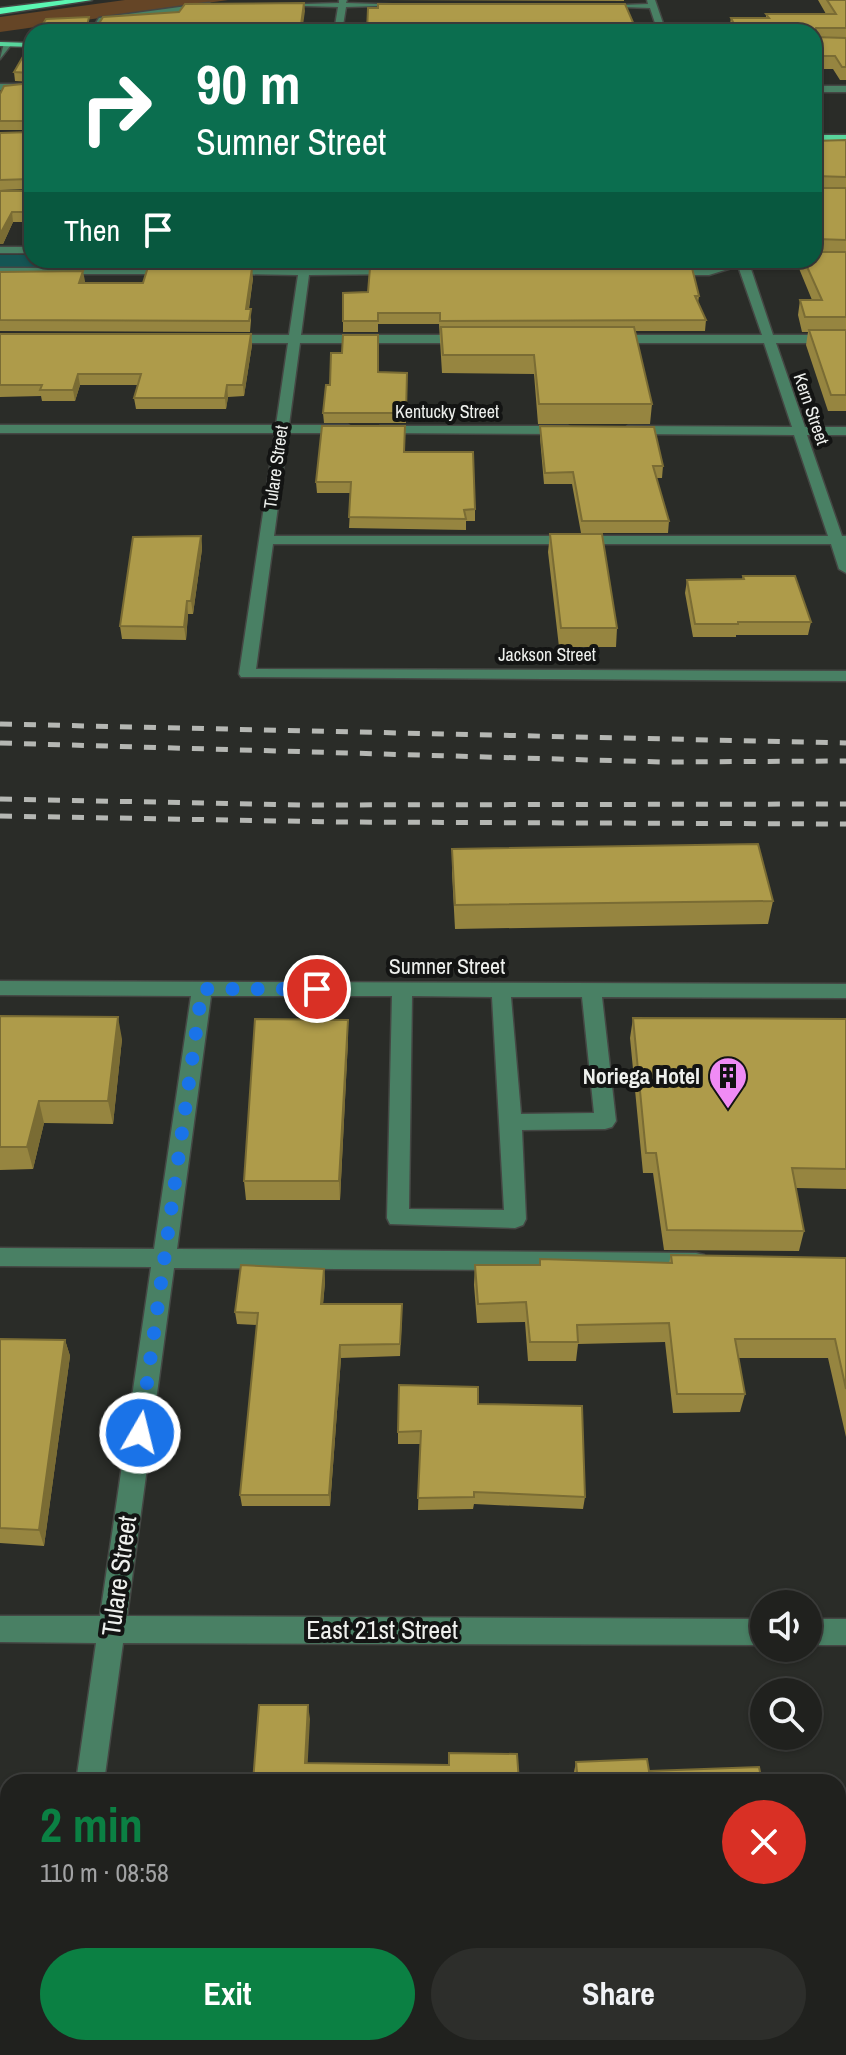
<!DOCTYPE html>
<meta charset="utf-8">
<style>
body{margin:0;font-family:"Archivo Narrow",sans-serif;background:#2d2e2b;color:#f1f3f6;height:100vh;display:flex;flex-direction:column;font-size:30px;white-space:nowrap}
*{box-sizing:border-box;margin:0}
p{font-size:26px;color:#a2a3a4}
.icon{flex:none;width:44px;height:44px;fill:none;stroke:currentColor;stroke-width:2;stroke-linecap:round;stroke-linejoin:round}
.map{position:relative;flex:1;overflow:hidden}
.drawer{position:absolute;left:0px;top:1774px;width:846px;height:282px;display:flex;flex-direction:column;background:#20211e;border-radius:24px 24px 0 0;box-shadow:0 2px 6px #0004,0 0 0 2px #3d3e3c}
.drawer>*{flex:none}
.top-card{position:absolute;left:24px;top:24px;width:798px;height:244px;border-radius:24px;box-shadow:0 2px 6px #0004,0 0 0 2px #3d3e3c;background:#0b6e4f;color:#fff;overflow:hidden}
.tools{position:absolute;left:750px;top:1590px;display:grid;gap:16px}
.tools a{display:grid;place-items:center;width:72px;height:72px;border-radius:50%;background:#20211e;box-shadow:0 2px 6px #0004,0 0 0 2px #3d3e3c;font-size:40px}
.pin{position:absolute;display:grid;place-items:center;width:68px;height:68px;color:#fff;margin:-34px;border:4px solid #fff;border-radius:50%;box-shadow:0 2px 8px #0007}
.me{position:absolute;width:88px;margin:-44px;rotate:8deg;stroke-linejoin:round;filter:drop-shadow(0 0 6px #0008)}
.turn{display:flex;align-items:center;gap:28px;height:168px;padding:0 40px;font-size:36px}
.turn .icon{width:104px;height:104px;stroke-width:2.5}
.turn b{display:block;font-size:56px;line-height:68px}
.then{display:flex;align-items:center;height:76px;padding:0 40px;background:#0003;gap:16px;font-size:30px}
.round{display:grid;place-items:center;flex:none;width:84px;height:84px;border-radius:42px;background:#2d2e2b}
.overview{display:flex;align-items:center;justify-content:space-between;height:136px;padding:0 40px}
h1{font-size:48px;font-weight:800;line-height:60px;color:#0b8043}
.primary-button{display:flex;gap:16px;margin-top:auto;padding:16px 40px}
.primary-button a{flex:1;height:92px;border-radius:48px;background:#0b8043;color:#fff;font-size:32px;font-weight:800;line-height:92px;text-align:center}
.primary-button a+a{background:#2d2e2b;color:#f1f3f6}
.map>svg:first-child{display:block}
.green{fill:#654526}
.lines{fill:none;stroke-linecap:round;stroke-linejoin:round}
.canal{fill:#155554;fill-rule:evenodd}
.minor-casing{stroke:#454744;stroke-width:3}
.major-casing{stroke:#454744;stroke-width:3}
.highway-casing{stroke:#454744;stroke-width:3}
.minor{fill:#498064;fill-rule:evenodd}
.major{fill:#58d59c;fill-rule:evenodd}
.highway{fill:#5bf6b2;fill-rule:evenodd}
.rail{stroke:#b5b7b3;stroke-width:5;stroke-dasharray:12 12;stroke-linecap:butt}
.wall{fill:#968540}
.shaded-wall{fill:#7a6c34}
.building{fill:#ae9b4a;stroke:#7a6c34;stroke-width:2}
.route{stroke:#1a73e8;stroke-width:14;stroke-dasharray:0 25.2}
.labels{text-anchor:middle;stroke-width:8;stroke-linejoin:round;paint-order:stroke}
.far-street-label{font-size:18px;fill:#eef0ed;stroke:#131413}
.street-label{font-size:22px;fill:#eef0ed;stroke:#131413}
.poi-label{font-size:22px;font-weight:bold;fill:#eef0ed;stroke:#131413;text-anchor:end}
.near-street-label{font-size:26px;fill:#eef0ed;stroke:#131413}
</style>
<div class="map">
<svg width="846" height="2055" viewBox="0 0 846 2055">
<rect width="100%" height="100%" fill="#2a2c28"/>
<path class="green" d="M125,0H228L0,32V17Z"/>
<g class="lines">
<path class="canal" d="M0,255H32V260L281,261L271,267H0Z
M312,260H432L433,262L423,268L322,267L315,265Z
M628,260H706L708,263L698,269H636L629,267L626,263Z"/>
<defs>
<path id="minor" d="M339,0H347L346,3L409,5L346,7L342,32H334L338,7L273,5L339,3Z
M647,0H655L666,32H658L650,8L597,6L648,4Z
M209,3L212,7L102,22L98,32H90L99,18Z
M4,43L11,45L0,59Z
M0,84H32V90H0Z
M814,86H846V92H814Z
M0,192H32V198H0Z
M0,247H32V253H0Z
M814,257L846,258V264L749,263L773,335H846V343H776L805,427H846V435H807L842,536H846V573L839,569L831,544H273L256,669L846,671V681L241,677L239,674L275,433H0V425H276L288,343H226L220,339L226,335H289L298,275L228,274L223,271L224,269L299,268L301,260H311L310,268L396,269L400,270V274L309,275L301,335H466L472,339L466,343H300L289,425H348L354,429L348,433H288L274,536H828L794,435L628,434L622,430L628,426L792,427L764,343H610L604,339L610,335H762L738,266L709,275H668L662,272L668,269H708L733,260H814Z
M0,268H172L177,271L172,274H0Z
M380,426H568L574,430L568,434L375,433L374,430Z
M0,981L846,984V998L602,997L616,1121L612,1127L605,1129L522,1130L526,1219L523,1225L515,1228L390,1224L387,1218L392,996H211L177,1249L696,1253L704,1255L707,1262L704,1269L696,1271L174,1268L127,1616L764,1619V1645L123,1643L104,1782H76L96,1643L0,1642V1616H100L151,1267L0,1266V1248L154,1249L191,996L0,995ZM412,996L492,997L504,1210L409,1209ZM511,997H582L594,1113L521,1114Z
M808,1619H846V1645H808Z
M36,2048H68L67,2055H35Z"/>
<path id="major" d="M0,42L32,43V47L0,46Z
M814,135H846V141H814Z"/>
<path id="highway" d="M65,0H92L0,14V8Z"/>
</defs>
<use href="#minor" class="minor-casing"/>
<use href="#major" class="major-casing"/>
<use href="#highway" class="highway-casing"/>
<use href="#minor" class="minor"/>
<use href="#major" class="major"/>
<use href="#highway" class="highway"/>
<path class="rail" d="M0,724L846,743
M0,743L661,762L846,761
M0,799L303,805L846,804
M0,816L339,822L846,824"/>
</g>
<path class="wall" d="M376,0H624V1Z
M818,0H846V80H840L833,69H814V32H730L729,30L731,18H766V14H826Z
M635,27V32H367Z
M32,41V82L15,81L14,72Z
M32,83V130H0V94Z
M32,132V189L0,190V133Z
M846,140V411H828L806,345L808,332H802L798,315L800,300H812L798,266L799,260H814V141Z
M0,191H31L25,222H13L3,244H0Z
M153,260H255L254,265H154Z
M371,260H688L687,266L372,265Z
M0,272L85,281L84,283H143L253,278L249,309L251,320L250,332L0,331Z
M343,293L699,296L698,303L706,320L705,331H635L652,404L650,424H538L534,374L442,373L439,324H378V332H343Z
M0,334H251L252,345L244,396L228,397L226,409H136L134,398L138,385H80L75,401H42L41,396L0,397Z
M379,372L407,373L406,423H324L323,413L330,385Z
M540,426L663,466L662,478H656L669,521L668,533H581L572,484H544L540,438Z
M405,452L475,509V521H466V530L349,528L351,493H317L316,482Z
M550,534L617,628L616,647H559L548,552Z
M201,536L202,549L193,614H188L186,640L122,639L120,626Z
M743,576L811,622L808,635H736V637H693L685,593L687,580L742,579Z
M452,849L773,901L768,924L455,929L452,873Z
M0,1016L122,1039L113,1124L44,1123L33,1169L0,1170Z
M633,1018L846,1019V1189L796,1188L804,1231L799,1251L664,1250L653,1173H643L630,1038Z
M348,1040L340,1200H246L244,1181Z
M671,1255L846,1258V1437L828,1358H738L745,1394L740,1412L673,1413L665,1342L578,1344L576,1361H528L525,1322L477,1323L474,1285L475,1265L669,1263Z
M324,1269L325,1282L323,1304L402,1316L400,1356L341,1358L330,1506H242L240,1495L257,1325L237,1324L235,1312Z
M0,1339L65,1340L70,1356L44,1546L0,1543Z
M478,1404L585,1497L583,1509L474,1504L473,1509L418,1510L420,1444H398V1432Z
M576,1762L649,1771L762,1782H575L574,1772Z"/>
<path class="shaded-wall" d="M304,3L305,11L302,32H300Z
M31,191L32,202L25,222L23,212Z
M12,212L13,222L3,244H0V234Z
M252,268L253,278L247,320L246,309Z
M83,271L85,281L81,294L79,283Z
M251,334L252,345L244,396L243,385Z
M78,374L80,385L75,401L73,390Z
M227,385L228,397L226,409L225,398Z
M201,536L202,549L193,614L191,601Z
M187,601L188,614L186,640L184,627Z
M118,1017L122,1039L113,1124L108,1101Z
M348,1020V1040L340,1200L339,1181Z
M39,1101L44,1123L33,1169L27,1147Z
M324,1269L325,1282L322,1316L321,1304Z
M65,1340L70,1356L44,1546L39,1530Z
M340,1345L341,1358L330,1506L329,1495Z
M308,1705L310,1719L307,1776L305,1763Z"/>
<path class="building" d="M827,0H846V28H816L814,36V32H738L731,18H769L766,14H836Z
M304,3L300,32H38L46,19L89,17L87,26L97,27L103,17L179,12L185,4Z
M378,4H625L635,27H627L629,32H367L368,8H378Z
M814,37L846,38V67H842L835,56H814Z
M32,41V73L14,72Z
M32,83V128L31,121H0V94L4,86Z
M32,132V182L30,179L0,180V133Z
M846,140V177L816,176L814,183V141Z
M814,186L816,188H846V240L817,239L814,242Z
M0,191H31L23,212H12L0,234Z
M814,252H846V317H805L800,300H822L804,260H814Z
M148,267L252,268L246,309H251L249,321L0,320V272L83,271L79,283H143Z
M370,268H692L699,296H695L706,320L440,321V313H378V321H343V293L368,292Z
M441,327H634L652,404H539L534,355H443Z
M809,330H846V395H831Z
M0,334H251L243,385H227L225,398H134L141,374H78L73,390H40L42,385H0Z
M343,335H378V372L407,373L406,413H323L326,385H330L331,353H342Z
M322,426H405L404,452H473L475,509L464,510L466,519L349,517L351,482H316Z
M540,426L654,427L663,466H653L669,521H582L573,472L545,473Z
M550,534H602L617,628H561Z
M201,536L191,601H187L184,627L120,626L133,537Z
M743,576H795L811,622H738V624H695L687,580L744,579Z
M758,844L773,901L455,905L452,849Z
M0,1016L118,1017L108,1101H39L27,1147H0Z
M633,1018L846,1019V1169L792,1168L804,1231L667,1230L656,1153H646Z
M255,1019L348,1020L339,1181H244Z
M671,1255L846,1258V1389L835,1339H735L745,1394H677L669,1323L577,1325L578,1342H530L526,1302L478,1304L475,1265H540V1259L672,1263Z
M241,1265L324,1269L321,1304H402L400,1344L340,1345L329,1495H240L258,1313L235,1312Z
M0,1339L65,1340L39,1530L0,1528Z
M399,1385L478,1387V1404L582,1406L585,1497L474,1492V1497L418,1498L421,1431L398,1432Z
M259,1705H308L305,1763L449,1765V1753L517,1754L519,1782H253Z
M647,1759L649,1771L759,1767L762,1782H578L576,1762Z
M152,2048H291L290,2055H151Z
M431,2048H492V2055H431Z
M787,2048H833L834,2055H788Z"/>
<g class="lines">
<path class="route" d="M140,1433L202,989H317"/>
</g>
<defs>
<symbol id="building-pin" viewBox="-11 -11 22 30"><path d="M0 17L-7.5 6A9.5 9.5 0 1 1 7.5 6Z" fill="#f08bf5" stroke="#131413"/><path d="M-4-6H4V6H1V3H-1V6H-4ZM-2.5-4.3h1.7v1.8h-1.7ZM.8-4.3h1.7v1.8H.8ZM-2.5-1h1.7V.8h-1.7ZM.8-1h1.7V.8H.8Z" fill="#111"/></symbol>
</defs>
<g fill-rule="evenodd">
<use href="#building-pin" x="706" y="1054" width="44" height="60"/>
</g>
<g class="labels">
<g class="far-street-label">
<text transform="translate(811 409) rotate(71)" y="6">Kern Street</text>
<text x="447" y="418">Kentucky Street</text>
<text transform="translate(276 467) rotate(-82)" y="6">Tulare Street</text>
<text x="547" y="661">Jackson Street</text>
</g>
<g class="street-label">
<text x="447" y="974">Sumner Street</text>
</g>
<g class="poi-label">
<text x="700" y="1084">Noriega Hotel</text>
</g>
<g class="near-street-label">
<text transform="translate(119 1576) rotate(-82)" y="9">Tulare Street</text>
<text x="382" y="1639">East 21st Street</text>
</g>
</g>
</svg>
<div class="tools">
<a><svg class="icon" aria-label="sound" viewBox="0 0 24 24"><path d="M4 9h4l5-4v14l-5-4H4zM17 9q2 3 0 6"/></svg></a>
<a><svg class="icon" aria-label="search" viewBox="0 0 24 24"><circle cx="10" cy="10" r="6"/><path d="M15 15l6 6"/></svg></a>
</div>
<div class="pin" style="left:317px;top:989px;background:#d93025"><svg class="icon" aria-label="arrive" viewBox="0 0 24 24"><path d="M6 21V4h12l-3 4 3 4H6"/></svg></div>
<svg class="me" style="left:140px;top:1433px" viewBox="-20 -20 40 40"><circle r="17" fill="#1a73e8" stroke="#fff" stroke-width="3"/><path d="M0-11L8 9 0 5-8 9z" fill="#fff"/></svg>
<div class="top-card">
<div class="turn"><svg class="icon" aria-label="right" viewBox="0 0 24 24"><path d="M7 20v-9h11M14 6l5 5-5 5"/></svg><div><b>90 m</b>Sumner Street</div></div>
<div class="then">Then<svg class="icon" aria-label="arrive" viewBox="0 0 24 24"><path d="M6 21V4h12l-3 4 3 4H6"/></svg></div>
</div>
<section class="drawer">
<div class="overview"><div><h1>2 min</h1><p>110 m · 08:58</p></div><a class="round" style="background:#d93025;color:#fff"><svg class="icon" aria-label="close" viewBox="0 0 24 24"><path d="M6 6l12 12M18 6L6 18"/></svg></a></div>
<div class="primary-button"><a>Exit</a><a>Share</a></div>
</section>
</div>
